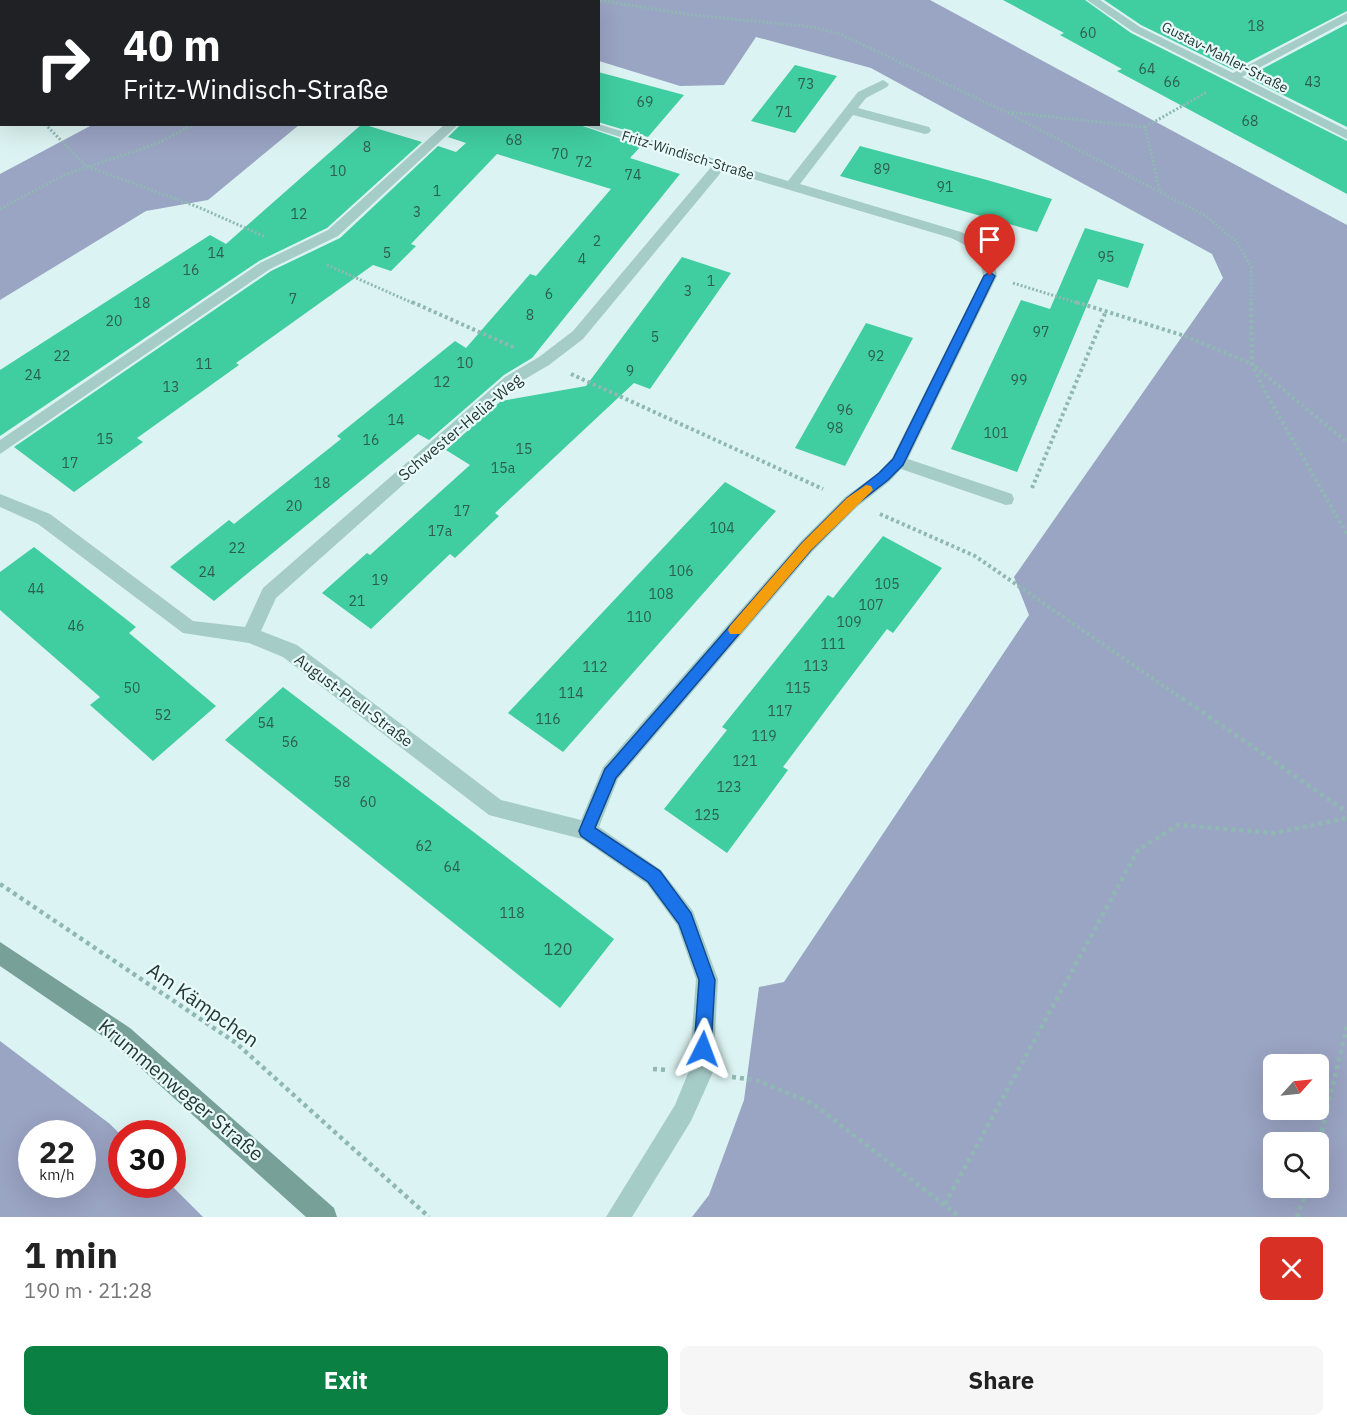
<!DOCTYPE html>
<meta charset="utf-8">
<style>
body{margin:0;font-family:"IBM Plex Sans",sans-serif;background:#f6f6f6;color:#222;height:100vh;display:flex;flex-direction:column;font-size:22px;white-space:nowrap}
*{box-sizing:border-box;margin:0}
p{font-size:20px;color:#767676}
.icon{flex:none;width:33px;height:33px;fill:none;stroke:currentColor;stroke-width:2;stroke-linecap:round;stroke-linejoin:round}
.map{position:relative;height:1217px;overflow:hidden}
.side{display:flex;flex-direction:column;background:#fff;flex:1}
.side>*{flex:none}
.hud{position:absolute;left:0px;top:0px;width:600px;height:126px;box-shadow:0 6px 24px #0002;background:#202124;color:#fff;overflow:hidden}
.needle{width:39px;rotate:63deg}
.buttons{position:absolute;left:1263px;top:1054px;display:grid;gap:12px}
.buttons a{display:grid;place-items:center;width:66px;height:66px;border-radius:9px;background:#fff;box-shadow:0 6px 24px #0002;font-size:30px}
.speed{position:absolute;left:18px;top:1120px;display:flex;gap:12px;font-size:30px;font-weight:700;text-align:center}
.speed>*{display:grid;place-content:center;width:78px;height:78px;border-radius:50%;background:#fff;box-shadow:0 6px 24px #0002;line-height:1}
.speed small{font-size:15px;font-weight:400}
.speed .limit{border:9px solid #d22;background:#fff;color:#111}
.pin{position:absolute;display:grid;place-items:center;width:51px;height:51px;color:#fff;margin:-62px -26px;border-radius:50% 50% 50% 0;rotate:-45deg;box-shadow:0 0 6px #0007}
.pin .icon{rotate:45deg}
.me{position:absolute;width:66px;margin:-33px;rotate:3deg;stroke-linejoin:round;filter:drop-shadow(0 0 4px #0008)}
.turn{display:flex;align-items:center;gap:21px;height:126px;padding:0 24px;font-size:27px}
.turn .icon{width:78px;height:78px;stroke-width:2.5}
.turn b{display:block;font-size:42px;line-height:51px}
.round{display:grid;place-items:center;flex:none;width:63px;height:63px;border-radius:9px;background:#f6f6f6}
.headline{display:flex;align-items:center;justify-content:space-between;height:102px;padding:0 24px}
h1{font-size:36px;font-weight:800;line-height:45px}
.action{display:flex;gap:12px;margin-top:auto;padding:12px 24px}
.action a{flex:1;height:69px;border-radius:9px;background:#0b8043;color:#fff;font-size:24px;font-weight:800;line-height:69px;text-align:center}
.action a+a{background:#f6f6f6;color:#222}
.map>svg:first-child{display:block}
.green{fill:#9aa4c3;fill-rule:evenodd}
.building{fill:#40cd9f}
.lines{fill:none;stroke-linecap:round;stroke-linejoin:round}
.path-far2{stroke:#90b8b3;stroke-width:3;stroke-dasharray:2 2;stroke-linecap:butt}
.path-far1{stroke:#90b8b3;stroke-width:4;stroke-dasharray:3 3;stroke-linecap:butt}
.path{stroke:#90b8b3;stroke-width:4.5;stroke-dasharray:4 4;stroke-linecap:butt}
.street{fill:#a6ccc8;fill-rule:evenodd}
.secondary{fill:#77a098;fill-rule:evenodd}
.route{fill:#1a73e8;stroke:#114b97;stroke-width:1.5}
.slow{fill:#f59e0b}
.labels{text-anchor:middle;stroke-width:4.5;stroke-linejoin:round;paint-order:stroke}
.number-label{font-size:14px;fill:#2d5d4f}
.far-street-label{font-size:14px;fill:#273834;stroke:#e8fbfa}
.street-label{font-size:16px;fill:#273834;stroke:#e8fbfa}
.near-number-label{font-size:16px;fill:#2d5d4f}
.near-street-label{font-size:20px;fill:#273834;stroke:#e8fbfa}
</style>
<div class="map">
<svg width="1347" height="1217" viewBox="0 0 1347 1217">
<rect width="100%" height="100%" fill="#dbf3f2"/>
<path class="green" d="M315,0H930L1347,225V1217H692L709,1195L744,1100L759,987L784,982L1029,615L1014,577L1223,278L1212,254L871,68L756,37L724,85L680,86L599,61L598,2L313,1ZM1274,1065H1318V1110H1274ZM1274,1143H1318V1188H1274Z
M92,125V124L299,125L208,200L146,211L0,300V174Z
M0,1041L110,1124L121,1135L122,1185H171L203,1217H0ZM32,1134H82V1185H32Z"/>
<path class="building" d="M1003,0H1085L1131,33L1347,141V194L1117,71L1122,69L1060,35L1064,33Z
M1104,0H1347V11L1233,70L1141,25Z
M1347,24V127L1247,77Z
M795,65L837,76L795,133L751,121Z
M598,72L632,81L684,95L648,137L598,122Z
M362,124L422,142L327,228L259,261L0,436V370L210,235L226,244Z
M461,124H577L641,146L630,158L680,174L532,358L504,375L429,440L418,434L214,601L170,567L229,520L234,524L288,481L341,439L337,436L455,341L466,348L530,274L536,276L611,189L497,154L411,244L416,246L391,271L373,265L236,363L239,365L137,438L143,442L74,492L14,447L271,271L340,238L438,146L456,152L466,143L448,137Z
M860,146L987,180L1052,199L1037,232L840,176Z
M1085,228L1144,244L1128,288L1098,279L1017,472L951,449L1021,300L1050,309Z
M682,257L731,273L650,389L634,383L495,513L499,516L455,558L450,554L371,629L322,593L367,553L370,555L470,465L446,450L501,401L586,386Z
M866,323L913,338L845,466L795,448Z
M725,482L776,511L563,752L508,713Z
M883,536L942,568L893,633L887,629L837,695L783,767L788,770L727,853L664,809L727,730L722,727L759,681L828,595L833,598Z
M34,547L136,627L129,633L216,706L153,761L90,705L100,697L0,610V572Z
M283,687L614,939L560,1008L225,740Z"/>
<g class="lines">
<path class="path-far2" d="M596,0L693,15L812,27L840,34L1004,111L1206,216L1237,242L1251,267V304
M363,2L365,0
M1008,112L1145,127L1160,191
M45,124L86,166L198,207L266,237
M1145,127L1207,92
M0,209L64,175L156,144L195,124
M327,265L415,304
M1013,283L1081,304"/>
<path class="path-far1" d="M412,302L515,348
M1076,302L1185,336L1252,364L1264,390L1347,534
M1251,302L1252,364L1347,442
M571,374L823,489
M1032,488L1106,311
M880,514L975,556L1184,700"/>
<path class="path" d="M1182,698L1347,812
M0,884L236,1043L429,1217
M653,1069L667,1070
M732,1077L756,1080L812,1103L960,1217
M1318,1147L1347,1026
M945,1204L1138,850L1178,825L1274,833L1347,818
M1297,1217L1308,1188"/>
<path class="street" d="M196,0H210L195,2Z
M237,0H249L250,2H238Z
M1087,0H1100L1140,27L1233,73L1347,13V21L1242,77L1347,130V139L1132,31Z
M0,77H2L0,85Z
M883,80L889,84L887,87L866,98L858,108L929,127L931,130L929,133L925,134L853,115L800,184L961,232C982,242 994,251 997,276L908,459L1012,494L1014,499L1012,504L1006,505L901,469L890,481L857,507L813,551L618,779L599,827L661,870L693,911L718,979L713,1072L691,1121L632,1217H606L675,1105L689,1071L696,979L677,925L647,884L582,839L489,815L283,657L249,643L183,633L38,524L0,507V494L50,514L193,621L245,627L263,588L505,377L539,357L573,331L712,166L579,124H598L788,181L858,92ZM723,170L951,238C972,248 980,252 983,276L892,458L878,473L845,497L801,541L603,767L581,820L501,800L297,645L261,631L276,598L515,385L549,365L583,339Z
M445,124H459L338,236L270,269L0,454V440L260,263L328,230Z"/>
<path class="secondary" d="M0,942L130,1028L334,1208L337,1217H306L114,1044L0,966Z"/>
</g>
<path class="route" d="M990,272L995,276L903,465L888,480L856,505L811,550L616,778L595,828L660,871L691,913L715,980L711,1049L709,1055L703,1058L697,1055L694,1049L699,980L679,924L648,882L581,836L579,831L605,769L802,543L847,498L879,473L893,459L984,276Z"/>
<path class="slow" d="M866,485L871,486L873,490L811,550L740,634H730L728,630L730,626L802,543L847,498Z"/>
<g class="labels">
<g class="number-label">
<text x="1256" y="31">18</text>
<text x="1088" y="38">60</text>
<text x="1147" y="74">64</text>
<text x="1172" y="87">66</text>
<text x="1313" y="87">43</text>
<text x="806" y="89">73</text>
<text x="645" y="107">69</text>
<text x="784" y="117">71</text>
<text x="1250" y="126">68</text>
<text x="514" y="145">68</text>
<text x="367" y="152">8</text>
<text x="560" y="159">70</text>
<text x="584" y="167">72</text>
<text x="882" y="174">89</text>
<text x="338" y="176">10</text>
<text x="633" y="180">74</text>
<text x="945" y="192">91</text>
<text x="437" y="196">1</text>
<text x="417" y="217">3</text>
<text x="299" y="219">12</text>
<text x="597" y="246">2</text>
<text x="216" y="258">14</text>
<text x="387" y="258">5</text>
<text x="1106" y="262">95</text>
<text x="582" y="264">4</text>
<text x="191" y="275">16</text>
<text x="711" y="286">1</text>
<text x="688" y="296">3</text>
<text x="549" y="299">6</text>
<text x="293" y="304">7</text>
<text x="142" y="308">18</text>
<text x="530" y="320">8</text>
<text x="114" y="326">20</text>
<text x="1041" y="337">97</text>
<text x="655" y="342">5</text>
<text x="62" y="361">22</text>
<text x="876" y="361">92</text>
<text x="465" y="368">10</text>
<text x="204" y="369">11</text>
<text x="630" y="376">9</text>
<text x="33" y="380">24</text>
<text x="1019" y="385">99</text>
<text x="442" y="387">12</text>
<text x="171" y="392">13</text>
<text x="845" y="415">96</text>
<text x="396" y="425">14</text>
<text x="835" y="433">98</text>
<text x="996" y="438">101</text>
<text x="105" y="444">15</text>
<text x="371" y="445">16</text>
<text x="524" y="454">15</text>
<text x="70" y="468">17</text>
<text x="503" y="473">15a</text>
<text x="322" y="488">18</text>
<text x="294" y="511">20</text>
<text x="462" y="516">17</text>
<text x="722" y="533">104</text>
<text x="440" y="536">17a</text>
<text x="237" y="553">22</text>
<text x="681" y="576">106</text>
<text x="207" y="577">24</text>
<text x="380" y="585">19</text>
<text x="887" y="589">105</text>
<text x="36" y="594">44</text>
<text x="661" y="599">108</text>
<text x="357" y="606">21</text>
<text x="871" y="610">107</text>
<text x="639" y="622">110</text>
<text x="849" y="627">109</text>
<text x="76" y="631">46</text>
<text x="833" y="649">111</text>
<text x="816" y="671">113</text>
<text x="595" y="672">112</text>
<text x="132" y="693">50</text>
<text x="798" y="693">115</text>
<text x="571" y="698">114</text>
<text x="780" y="716">117</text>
<text x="163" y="720">52</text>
<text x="548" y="724">116</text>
<text x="266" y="728">54</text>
<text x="764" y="741">119</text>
<text x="290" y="747">56</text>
<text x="745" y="766">121</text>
<text x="342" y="787">58</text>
<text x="729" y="792">123</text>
<text x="368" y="807">60</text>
<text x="707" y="820">125</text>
<text x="424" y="851">62</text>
<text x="452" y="872">64</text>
<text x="512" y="918">118</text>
</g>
<g class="far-street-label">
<text transform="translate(1225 57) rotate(27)" y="5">Gustav-Mahler-Straße</text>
<text transform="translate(688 155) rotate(17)" y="5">Fritz-Windisch-Straße</text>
</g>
<g class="street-label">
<text transform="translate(460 427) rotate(-40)" y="6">Schwester-Helia-Weg</text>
<text transform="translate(354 700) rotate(37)" y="6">August-Prell-Straße</text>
</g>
<g class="near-number-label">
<text x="558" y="955">120</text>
</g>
<g class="near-street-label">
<text transform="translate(203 1005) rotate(35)" y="7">Am Kämpchen</text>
<text transform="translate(181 1090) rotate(40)" y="7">Krummenweger Straße</text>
</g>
</g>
</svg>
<div class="buttons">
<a><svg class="needle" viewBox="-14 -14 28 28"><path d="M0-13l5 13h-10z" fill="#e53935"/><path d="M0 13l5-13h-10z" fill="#767676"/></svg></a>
<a><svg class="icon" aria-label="search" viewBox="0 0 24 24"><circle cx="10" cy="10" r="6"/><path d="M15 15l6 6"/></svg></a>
</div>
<div class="speed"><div>22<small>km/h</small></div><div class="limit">30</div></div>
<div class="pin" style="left:990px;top:276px;background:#d93025"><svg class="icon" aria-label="arrive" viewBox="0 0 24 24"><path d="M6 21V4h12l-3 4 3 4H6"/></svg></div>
<svg class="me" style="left:703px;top:1049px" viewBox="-20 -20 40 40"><path d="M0-17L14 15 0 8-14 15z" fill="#1a73e8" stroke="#fff" stroke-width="4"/></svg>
<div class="hud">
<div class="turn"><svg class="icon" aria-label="right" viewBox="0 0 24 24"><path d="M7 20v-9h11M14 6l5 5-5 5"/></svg><div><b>40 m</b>Fritz-Windisch-Straße</div></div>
</div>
</div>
<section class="side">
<div class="headline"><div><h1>1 min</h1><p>190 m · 21:28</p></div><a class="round" style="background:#d93025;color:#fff"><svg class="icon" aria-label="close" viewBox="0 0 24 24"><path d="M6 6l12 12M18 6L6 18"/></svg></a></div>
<div class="action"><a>Exit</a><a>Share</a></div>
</section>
